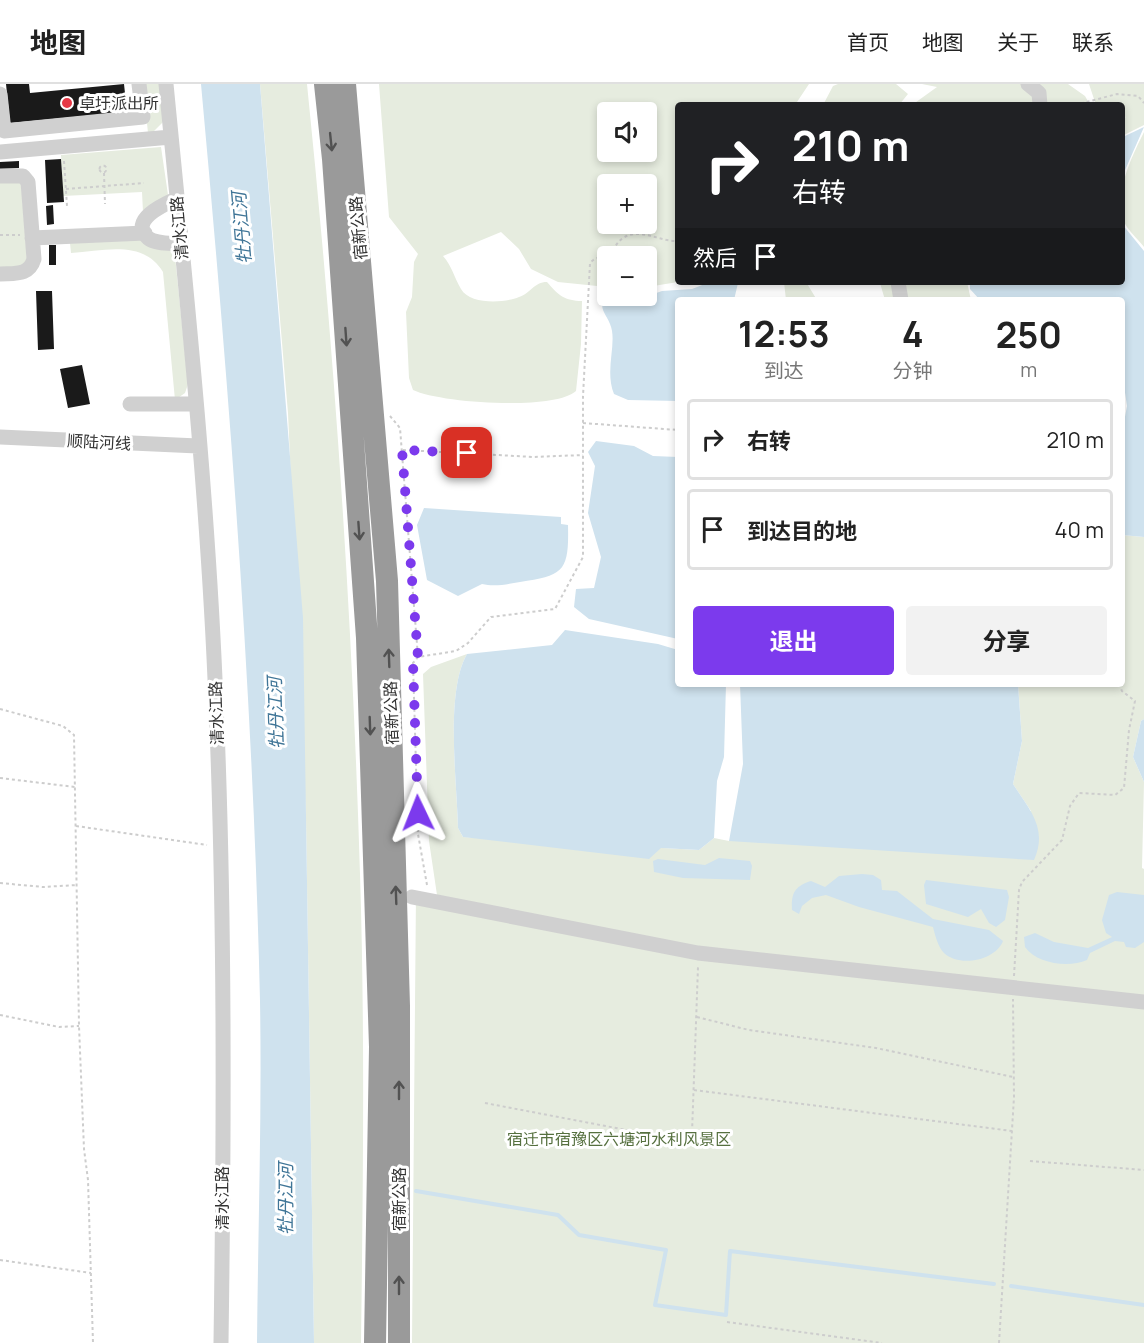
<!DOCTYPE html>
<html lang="zh">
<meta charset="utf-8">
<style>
body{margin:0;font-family:Manrope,"Noto Sans SC",sans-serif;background:#f2f2f2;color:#222;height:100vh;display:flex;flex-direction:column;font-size:22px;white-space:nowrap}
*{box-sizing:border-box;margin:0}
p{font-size:20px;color:#767676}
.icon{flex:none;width:33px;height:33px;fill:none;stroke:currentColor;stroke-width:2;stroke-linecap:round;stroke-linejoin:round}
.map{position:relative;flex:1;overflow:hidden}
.panel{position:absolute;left:675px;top:213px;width:450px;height:390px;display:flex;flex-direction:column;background:#fff;border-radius:6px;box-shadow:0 3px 9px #0003}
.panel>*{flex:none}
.guide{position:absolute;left:675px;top:18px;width:450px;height:183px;border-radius:6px;box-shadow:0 3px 9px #0003;background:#202124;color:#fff;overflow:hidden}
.buttons{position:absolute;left:597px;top:18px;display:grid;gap:12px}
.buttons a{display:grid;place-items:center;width:60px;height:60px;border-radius:6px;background:#fff;box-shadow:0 3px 9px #0003;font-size:30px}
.pin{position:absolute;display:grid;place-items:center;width:51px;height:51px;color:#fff;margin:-26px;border-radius:12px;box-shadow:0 3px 9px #0006}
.me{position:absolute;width:66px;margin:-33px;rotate:358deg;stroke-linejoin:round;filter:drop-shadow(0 0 4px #0008)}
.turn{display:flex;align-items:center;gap:21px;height:126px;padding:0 18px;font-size:27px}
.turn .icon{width:78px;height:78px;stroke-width:2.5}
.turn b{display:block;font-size:42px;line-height:51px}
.then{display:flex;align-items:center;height:57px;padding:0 18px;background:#0003;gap:12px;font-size:22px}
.eta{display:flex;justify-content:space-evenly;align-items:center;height:102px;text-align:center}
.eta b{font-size:36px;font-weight:700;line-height:42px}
.cta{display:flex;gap:12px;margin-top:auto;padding:12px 18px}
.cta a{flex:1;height:69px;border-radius:6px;background:#7c3aed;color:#fff;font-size:24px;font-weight:700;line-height:69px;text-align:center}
.cta a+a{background:#f2f2f2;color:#222}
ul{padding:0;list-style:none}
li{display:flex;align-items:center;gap:18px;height:81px;margin:0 12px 9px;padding:0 6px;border:3px solid #e0e0e0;border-radius:6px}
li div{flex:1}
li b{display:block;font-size:22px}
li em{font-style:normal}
header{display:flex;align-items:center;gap:36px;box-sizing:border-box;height:84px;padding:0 30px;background:#fff;border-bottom:2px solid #e0e0e0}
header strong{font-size:28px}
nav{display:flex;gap:33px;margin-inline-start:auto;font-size:21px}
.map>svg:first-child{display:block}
.green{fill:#e6ecdf;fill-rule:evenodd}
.water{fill:#cfe2ee}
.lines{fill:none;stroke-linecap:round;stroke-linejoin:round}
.stream{stroke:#cfe2ee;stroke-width:4}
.building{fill:#1a1a1a}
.path{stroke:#cdcdcd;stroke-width:2;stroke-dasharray:3 3;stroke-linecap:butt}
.minor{stroke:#d0d0d0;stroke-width:15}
.highway{stroke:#9a9a9a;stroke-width:22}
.oneway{stroke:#525252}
.route{stroke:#7c3aed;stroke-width:10;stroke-dasharray:0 18}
.poi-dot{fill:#e63946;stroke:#fff;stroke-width:2}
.labels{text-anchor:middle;stroke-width:6;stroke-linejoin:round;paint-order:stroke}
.poi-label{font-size:16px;fill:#333;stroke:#fff;text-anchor:start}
.street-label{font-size:16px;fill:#333;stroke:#fff}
.park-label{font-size:16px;fill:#56703f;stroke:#fff}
.water-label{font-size:18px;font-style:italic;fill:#3f7597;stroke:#fff}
</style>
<header>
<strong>地图</strong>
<nav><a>首页</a><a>地图</a><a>关于</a><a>联系</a></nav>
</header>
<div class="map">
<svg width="1144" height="1259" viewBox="0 0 1144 1259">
<rect width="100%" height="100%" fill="#fff"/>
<path class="green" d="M143,0H159L163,38L153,48L148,49Z
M260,0H307C334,263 352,526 360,790C365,946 363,1103 361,1259H314L306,734L288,329Z
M379,0H809L795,21H678V198L647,203L646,172H608L607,203L558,198L531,185L519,165L501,148L443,172C452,182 454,193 461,205C470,221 505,219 519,213C531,209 534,198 547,198C558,211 565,217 582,217L581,260L576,307C554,327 440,319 413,306L409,294L406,228L412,213L414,178L418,170L389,133ZM608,28H646V68H608ZM608,100H646V140H608Z
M838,0H896L908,10L899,21H823L833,2Z
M922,0H1068L1085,12L1090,21H912L937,3Z
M1089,0H1144V41L1122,52V35L1126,33L1122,32V21H1096Z
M1144,48V163C1137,154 1125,144 1122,133C1116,105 1132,72 1144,48Z
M161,63L168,111L143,128L142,108L63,112L61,71Z
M0,96L21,97L27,175L24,182L0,185Z
M142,155L173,166L175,172L188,300L185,309L175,316L163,188C143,155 104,167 71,169L70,159Z
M784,198H806L817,216H786Z
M876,198H967L971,216H885L880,199Z
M1122,451L1144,453V635L1141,637L1133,673L1144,698L1142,784L1144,785V1259H412L416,808L437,811L429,757L423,590L431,583L467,570C445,608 457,698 458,744L463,753L699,766L714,754L729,757L1031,727L1013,700L1022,657L1018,600H1122Z"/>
<path class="water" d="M201,0H260L303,534L314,1259H257C258,1145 262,1031 260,917C253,610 229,305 201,0Z
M1144,43L1122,93V57L1125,52Z
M1122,140L1144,167V453L1122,451V349L1127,322L1122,288V216H980L970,205V198H1122Z
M710,198L738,199L734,216H678V317L628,316L614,310C604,285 618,258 610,240C605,228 597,223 607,211L645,213L662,207L692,205Z
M596,357L634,362L653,372L678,373V555L589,535L574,523L576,505L594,504L601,473L588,429L595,382L588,368Z
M424,424L561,433V440L568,441C569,486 565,492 520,498C507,500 495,503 482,500L458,512L427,496L417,441Z
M565,546L658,560L678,566V600H726L724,673L717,697L714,754L699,766L661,764L649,775L463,753L458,744C457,698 445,608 467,570L552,561Z
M740,600H1018L1022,657L1013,700C1030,726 1048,745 1034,776L729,757L743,680Z
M1144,635V698L1133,673L1141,637Z
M719,774L750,777L752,782L750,796L683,794L654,788L653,777L658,775L705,781Z
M862,790L873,791L881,796L882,806L897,807L933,835L989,846L1003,857C996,876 960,884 944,869C938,863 935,851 933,843L859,823L826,811L812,814L802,822L799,830L792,826C791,809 795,802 811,797L825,803L839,792Z
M926,796L1007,806L1009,813L1005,836L996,843L989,839L981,825L968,833L926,820L924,801Z
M1117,808L1144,811V858L1135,864L1126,863L1124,858L1115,857L1090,869L1087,876C1069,884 1037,880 1025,863L1024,853L1035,849L1054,858L1088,864L1112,853L1106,849L1102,836L1109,811Z"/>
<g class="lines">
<path class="stream" d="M416,1107L558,1131L579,1151L666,1166L655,1221L726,1231L730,1167L994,1200
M1011,1202L1144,1221"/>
</g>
<path class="building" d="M6,0H29L30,9L124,0L127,28L10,39Z
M61,75L64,118L47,119L45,76Z
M19,77V84L0,85V78Z
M53,121L54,140L47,141L46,122Z
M49,161H56V181H49Z
M36,207H52L54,265L38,266Z
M82,281L90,320L68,324L60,285Z"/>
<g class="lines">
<path class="path" d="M1052,20L1061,21
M1075,21L1117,10L1138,12L1144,19
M64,77L67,122
M99.5 85a3.5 3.5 0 1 1 7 0a3.5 3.5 0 1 1-7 0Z
M104,89L105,120
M66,105L144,99
M0,151H20
M390,332L400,344L418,573
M583,339L678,346
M403,366L534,373L583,371
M0,625L63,642L74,651L79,942L84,1065L88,1096L93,1259
M0,694L75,703
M76,742L207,761
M0,799L43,803L77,801
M427,801L418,750L413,579L418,573L456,567L468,559L491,533L555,525L583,473V312L590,179C596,172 603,174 610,168C615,164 617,158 623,154C640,143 660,158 678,157
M1014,892L1019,806L1022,798L1062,756L1070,722L1079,709L1115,711L1124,704L1129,646L1135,617L1122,607L1119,600
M0,931L59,943L79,942
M697,933L749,946L876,964L1013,993
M694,1006L1012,1047
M485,1019L684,1057L690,1055L692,1049L698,883
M1030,1077L1144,1086
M0,1176L91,1189
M727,1238L882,1259
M999,1259L1014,1013L1013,915"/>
<path class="minor" d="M166,0C186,206 208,412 216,619C225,832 224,1046 221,1259
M1028,0L1039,9L1040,21
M0,10L4,47L143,33L139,0
M0,68L171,53
M0,92H23L28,98L34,175C29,192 15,189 0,190
M176,115C165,120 128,136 148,154C155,160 171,159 180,160
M32,154L145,149
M898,198L901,216
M130,320H195
M0,353L198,362
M412,813L698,869L1144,918"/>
<path class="highway" d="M325,0L333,75L367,554L380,963L375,1259
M345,0L387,497L399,922V1259"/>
</g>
<defs><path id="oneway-shaft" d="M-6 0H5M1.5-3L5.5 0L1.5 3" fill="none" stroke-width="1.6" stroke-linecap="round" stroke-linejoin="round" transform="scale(1.5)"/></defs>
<g class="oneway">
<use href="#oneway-shaft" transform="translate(331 58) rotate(84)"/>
<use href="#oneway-shaft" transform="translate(346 253) rotate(86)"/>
<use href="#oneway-shaft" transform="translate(359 447) rotate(86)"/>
<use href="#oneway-shaft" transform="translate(389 574) rotate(-92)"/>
<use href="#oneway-shaft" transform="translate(370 642) rotate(88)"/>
<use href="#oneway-shaft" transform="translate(396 811) rotate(-92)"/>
<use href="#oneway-shaft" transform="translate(399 1006) rotate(-90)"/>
<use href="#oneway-shaft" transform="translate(399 1201) rotate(-90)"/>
</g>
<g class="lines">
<path class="route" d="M418,729L413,579L418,573L402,366L467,369"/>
</g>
<circle class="poi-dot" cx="67" cy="19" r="6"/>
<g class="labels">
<g class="poi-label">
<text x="79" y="25">卓圩派出所</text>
</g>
<g class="street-label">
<text transform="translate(179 144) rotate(-95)" y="6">清水江路</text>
<text transform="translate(358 144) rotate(-95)" y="6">宿新公路</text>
<text transform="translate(99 358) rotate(3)" y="6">顺陆河线</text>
<text transform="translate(216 629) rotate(-92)" y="6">清水江路</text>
<text transform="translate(391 629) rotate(-92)" y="6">宿新公路</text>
<text transform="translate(222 1114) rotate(-90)" y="6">清水江路</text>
<text transform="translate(399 1115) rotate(-90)" y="6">宿新公路</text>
</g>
<g class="park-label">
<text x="619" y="1061">宿迁市宿豫区六塘河水利风景区</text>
</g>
<g class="water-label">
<text transform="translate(242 144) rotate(-95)" y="6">牡丹江河</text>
<text transform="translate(276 629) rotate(-92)" y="6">牡丹江河</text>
<text transform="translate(286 1115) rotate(-90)" y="6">牡丹江河</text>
</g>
</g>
</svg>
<div class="buttons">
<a><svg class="icon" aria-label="sound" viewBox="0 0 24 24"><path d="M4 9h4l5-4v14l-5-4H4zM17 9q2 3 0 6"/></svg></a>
<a>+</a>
<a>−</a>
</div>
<div class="pin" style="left:467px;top:369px;background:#d93025"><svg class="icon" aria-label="arrive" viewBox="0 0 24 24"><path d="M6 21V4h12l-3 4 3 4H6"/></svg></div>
<svg class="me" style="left:418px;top:729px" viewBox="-20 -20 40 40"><path d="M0-17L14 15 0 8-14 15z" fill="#7c3aed" stroke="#fff" stroke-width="4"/></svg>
<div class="guide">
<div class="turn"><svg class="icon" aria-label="right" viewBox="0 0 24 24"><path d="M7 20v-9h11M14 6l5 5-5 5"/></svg><div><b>210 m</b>右转</div></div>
<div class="then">然后<svg class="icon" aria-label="arrive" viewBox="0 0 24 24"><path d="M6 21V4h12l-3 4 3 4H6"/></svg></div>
</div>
<section class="panel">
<div class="eta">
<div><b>12:53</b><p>到达</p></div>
<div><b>4</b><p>分钟</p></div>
<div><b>250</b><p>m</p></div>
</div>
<ul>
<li><svg class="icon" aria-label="right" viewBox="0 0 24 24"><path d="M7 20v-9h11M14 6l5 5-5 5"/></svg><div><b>右转</b></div><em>210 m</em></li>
<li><svg class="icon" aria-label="arrive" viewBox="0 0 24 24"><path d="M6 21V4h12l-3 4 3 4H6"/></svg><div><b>到达目的地</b></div><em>40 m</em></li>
</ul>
<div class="cta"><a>退出</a><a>分享</a></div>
</section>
</div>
